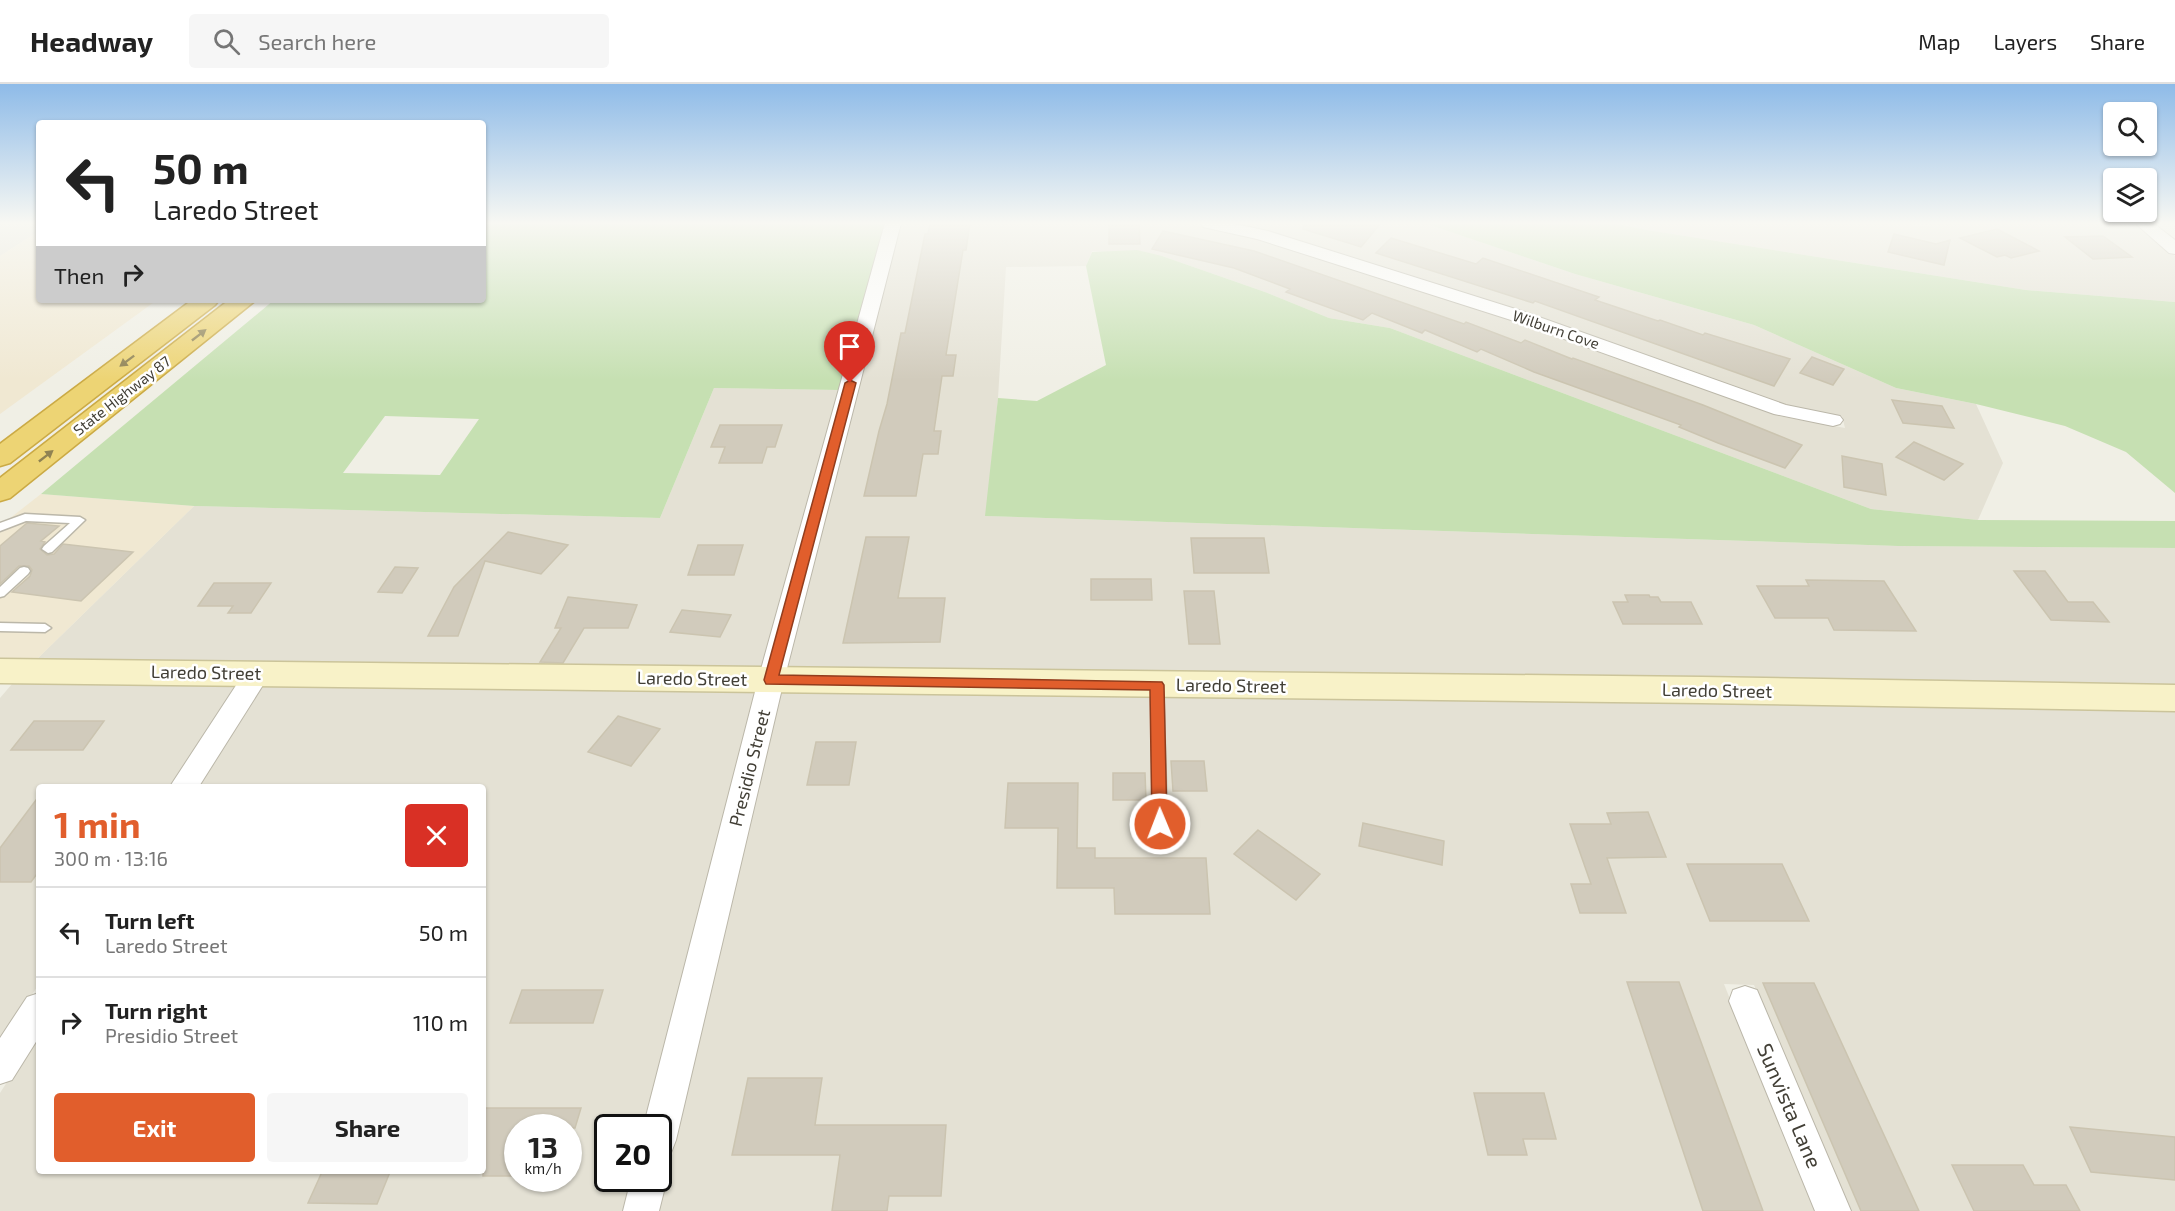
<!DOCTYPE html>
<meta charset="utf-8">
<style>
body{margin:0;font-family:"Exo 2",sans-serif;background:#f6f6f6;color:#222;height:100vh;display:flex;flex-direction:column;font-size:22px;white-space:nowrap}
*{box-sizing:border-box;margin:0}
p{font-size:20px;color:#767676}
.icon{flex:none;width:33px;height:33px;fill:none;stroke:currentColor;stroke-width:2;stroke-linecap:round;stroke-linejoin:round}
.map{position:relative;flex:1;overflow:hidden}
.side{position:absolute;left:36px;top:700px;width:450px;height:390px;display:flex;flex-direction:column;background:#fff;border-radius:6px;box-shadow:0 2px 4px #0004}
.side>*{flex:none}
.top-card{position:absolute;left:36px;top:36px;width:450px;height:183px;border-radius:6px;box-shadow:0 2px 4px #0004;background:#fff;color:#222;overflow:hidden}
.controls{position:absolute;left:2103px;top:18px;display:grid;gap:12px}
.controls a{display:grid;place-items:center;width:54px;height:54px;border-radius:6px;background:#fff;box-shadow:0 2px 4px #0004;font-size:30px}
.speed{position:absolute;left:504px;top:1030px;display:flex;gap:12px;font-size:30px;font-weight:700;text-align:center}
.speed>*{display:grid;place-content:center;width:78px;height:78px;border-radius:50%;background:#fff;box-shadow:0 2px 4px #0004;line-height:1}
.speed small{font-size:15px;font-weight:400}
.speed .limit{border:3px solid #111;border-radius:9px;background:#fff;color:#111}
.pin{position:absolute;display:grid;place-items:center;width:51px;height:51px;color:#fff;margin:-62px -26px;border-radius:50% 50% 50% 0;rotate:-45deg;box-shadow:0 0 6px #0007}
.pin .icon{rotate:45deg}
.me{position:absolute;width:66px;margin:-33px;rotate:359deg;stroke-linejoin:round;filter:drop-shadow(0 0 4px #0008)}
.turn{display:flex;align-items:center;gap:21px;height:126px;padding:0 18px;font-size:27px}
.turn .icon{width:78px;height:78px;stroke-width:2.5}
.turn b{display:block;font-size:42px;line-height:51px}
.then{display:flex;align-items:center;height:57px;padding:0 18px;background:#0003;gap:12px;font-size:22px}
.round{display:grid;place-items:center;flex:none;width:63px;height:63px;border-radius:6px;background:#f6f6f6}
.head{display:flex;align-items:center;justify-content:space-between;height:102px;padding:0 18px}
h1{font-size:36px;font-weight:700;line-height:45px;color:#e15e2c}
.primary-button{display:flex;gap:12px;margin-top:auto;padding:12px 18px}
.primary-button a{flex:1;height:69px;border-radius:6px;background:#e15e2c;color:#fff;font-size:24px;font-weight:700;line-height:69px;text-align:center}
.primary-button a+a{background:#f6f6f6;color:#222}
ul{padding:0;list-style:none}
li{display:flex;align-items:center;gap:18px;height:90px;padding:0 18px;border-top:2px solid #e0e0e0}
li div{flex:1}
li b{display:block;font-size:22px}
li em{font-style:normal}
header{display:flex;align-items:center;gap:36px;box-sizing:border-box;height:84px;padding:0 30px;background:#fff;border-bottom:2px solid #e0e0e0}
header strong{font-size:28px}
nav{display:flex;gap:33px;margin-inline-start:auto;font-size:21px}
.search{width:420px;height:54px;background:#f6f6f6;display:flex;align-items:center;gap:15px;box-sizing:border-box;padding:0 21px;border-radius:6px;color:#767676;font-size:22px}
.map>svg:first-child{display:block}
.residential{fill:#e4e1d4;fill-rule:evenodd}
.commercial{fill:#f0e8d2}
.green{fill:#c6e0b2;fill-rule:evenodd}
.building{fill:#d1cbbc;stroke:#cbc4b0;stroke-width:1.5}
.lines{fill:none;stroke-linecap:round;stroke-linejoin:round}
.lane-casing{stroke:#bbb7a9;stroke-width:3}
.street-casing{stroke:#bbb7a9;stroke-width:2}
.secondary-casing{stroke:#cbc49a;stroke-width:3}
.highway-casing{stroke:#cbaa45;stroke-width:3}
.lane{fill:#fff;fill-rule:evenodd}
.street{fill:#fff;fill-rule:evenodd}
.secondary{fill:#f8f2c8;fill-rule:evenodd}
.highway{fill:#edd474;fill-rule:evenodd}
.oneway{fill:#8f8252}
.route{fill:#e15e2c;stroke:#923d1d;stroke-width:1.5}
.labels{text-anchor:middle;stroke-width:5;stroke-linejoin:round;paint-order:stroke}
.far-street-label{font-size:15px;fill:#423f36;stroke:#fff}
.street-label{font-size:18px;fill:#423f36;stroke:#fff}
.near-street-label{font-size:21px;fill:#423f36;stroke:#fff}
</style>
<header>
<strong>Headway</strong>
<div class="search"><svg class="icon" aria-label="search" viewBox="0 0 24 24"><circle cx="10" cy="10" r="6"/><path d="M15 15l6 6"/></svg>Search here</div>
<nav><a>Map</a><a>Layers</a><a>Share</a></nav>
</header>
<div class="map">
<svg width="2175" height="1127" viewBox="0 0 2175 1127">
<rect width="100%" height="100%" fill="#f0efe5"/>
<path class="residential" d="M0,139H39V147L0,172Z
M901,139H1187L1224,147L1259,155L1515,237L1779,332L1845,344L1842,332L1782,320L1265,147L1230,139H1424L1575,190L1754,241L1896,304L1976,320L2003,379L1978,436L1871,425L1390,244L1329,234L1265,208L1162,172L1092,167L1086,182L1006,183L998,314L986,432L1898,462L2175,464V604L786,586Z
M1613,139H1911L1915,142H1930L1927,139H2135L2175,172V218L2026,206L1647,146Z
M714,304L839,306L762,585L33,579L194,422L660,434Z
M12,600L236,602L169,703L39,704V900L0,959V614Z
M261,602L756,606L645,1044H608V1095H632L624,1127H0V1009L39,948V1088H483V704L196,703ZM518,1044H568V1095H518Z
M781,607L2175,625V1127H1850L1754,901L1724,900L1815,1127H659Z"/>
<path class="commercial" d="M39,147V216H157L0,330V172Z
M41,410L194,422L33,579H0V442Z"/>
<path class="green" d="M483,139H885L839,306L714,304L660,434L194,422L41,410L274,216H483ZM385,332L479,335L440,391L343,389Z
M1424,139H1613L1647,146L2026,206L2175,218V409L2126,368L2065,342L1976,320L1896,304L1754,241L1575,190Z
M1137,166L1162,172L1265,208L1329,234L1390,244L1871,425L1978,436L2175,437V464L1898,462L985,432L998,314L1037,317L1106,281L1086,182L1092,168Z"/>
<path class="building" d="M930,139H970L966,166H963L946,271H956L953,292H942L934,347H941L938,370H923L916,412H864L879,347L887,320L901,249H905L925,150H928Z
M1304,139H1381L1361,163L1303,145Z
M1109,140H1139L1140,160H1109Z
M1997,145L2039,167L2011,174L2005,171L1997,173L1960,154Z
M1163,147L1254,167L1464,240L1466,238L1521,259L1525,256L1572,275L1573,274L1703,321L1802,361L1785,384L1718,359L1679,343L1681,341L1534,288L1481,265L1477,268L1425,246L1422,249L1372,229L1363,236L1286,208L1290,205L1234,184L1152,165Z
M1894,150L1936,160L1950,156L1944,181L1888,168Z
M2103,152L2132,173L2093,175L2065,153Z
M1391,154L1476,180L1483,174L1599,213L1595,216L1658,237L1660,236L1703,251L1705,249L1790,275L1774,302L1535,217L1533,219L1376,169Z
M1812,273L1844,285L1833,301L1800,289Z
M1892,316L1942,322L1954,344L1903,339Z
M720,341H782L775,363H767L762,379H719L725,363H711Z
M1914,358L1963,380L1944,396L1896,373Z
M1842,372L1882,380L1886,411L1844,403Z
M27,439L59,442L41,457L45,458L40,465L47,471L54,470L63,460L133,468L81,517L12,508L30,492L32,486L29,482H19L0,500V462Z
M508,448L568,461L541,490L485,477L458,552H428L454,503Z
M866,453H909L898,514H945L940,558L843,559Z
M1191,454H1264L1269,489H1194Z
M698,461H743L734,491H688Z
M395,483L418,484L402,509L378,508Z
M2014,487H2045L2068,518H2093L2109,538L2051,536Z
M1091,495H1151L1152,516H1091Z
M1806,496L1884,497L1916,547L1834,546L1828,534H1775L1757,502H1809Z
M214,499H271L251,529H228L233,522H198Z
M1184,507H1214L1220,560H1189Z
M1625,511H1649L1650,513H1658L1661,518H1691L1702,540H1623L1613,518H1628Z
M568,513L637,521L628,544H584L563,579L540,578L561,544H555Z
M682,526L731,531L720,553L670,548Z
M618,632L660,645L631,682L588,668Z
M34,637H104L83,666H11Z
M816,658H856L849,701H807Z
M1171,677H1204L1207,707H1173Z
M1113,689H1145L1146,716H1113Z
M1008,699H1078L1077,764H1095V774H1206L1210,830H1115L1114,804H1057L1058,744H1005Z
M39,712V787L31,798H0V764Z
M1648,728L1666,773L1607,774L1626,829H1580L1571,800H1591L1570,740H1611L1607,729Z
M1363,739L1444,757L1442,781L1359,762Z
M1258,746L1320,790L1296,816L1234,770Z
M1687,780H1782L1809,837H1710Z
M1627,898H1679L1763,1127H1703Z
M1763,899H1814L1919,1127H1861Z
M522,906H603L593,939H510Z
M748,994H822L815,1041H946L941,1112H889L887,1127H832L840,1071H732Z
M1474,1009H1544L1556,1055H1523L1527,1071H1488Z
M483,1024H581L575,1044H518V1092H483Z
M2070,1043L2175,1053V1096L2091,1088Z
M1952,1081H2023L2034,1101H2066L2080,1127H1974Z
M322,1088H390L377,1120L308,1119Z"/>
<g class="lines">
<defs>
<path id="lane" d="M25,430L80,433L85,436L52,468L48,469L42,465L44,462L70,439L26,437L0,447V439Z
M24,483L28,484L30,487L28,490L4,512L0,513V503L20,484Z
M0,539L45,540L51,544L45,548L0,547Z
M1157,596L1161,598L1163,601L1167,740L1165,744L1160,746L1155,744L1153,740L1151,601L1153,598Z"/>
<path id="street" d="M885,139H901L784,596L676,1056L671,1069L658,1074V1044H643L758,596Z
M1201,139H1230L1268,147L1525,228L1786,321L1840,332L1843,336L1840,340L1833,342L1774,330L1511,236L1257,155L1203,143Z
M2135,139H2153L2175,156V170L2169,169Z
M257,580L266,583L270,590L198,704H169L248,583Z
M1745,902L1757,906L1851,1127H1815L1729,917L1733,906Z
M39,909V953L12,996L0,1000V954L27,913Z
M658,1081L662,1082L667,1095L659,1127H623L631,1095H658Z"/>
<path id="secondary" d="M0,575L1702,593L2175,601V627L1702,619L0,599Z"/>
<path id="highway" d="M192,216H219L215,221L10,379L0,382V360Z
M229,216H256L10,414L0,417V394Z"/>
</defs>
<use href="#lane" class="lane-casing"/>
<use href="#street" class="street-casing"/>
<use href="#secondary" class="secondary-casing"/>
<use href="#highway" class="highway-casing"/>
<use href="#lane" class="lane"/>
<use href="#street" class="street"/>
<use href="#secondary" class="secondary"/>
<use href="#highway" class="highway"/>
</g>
<defs><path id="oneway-solid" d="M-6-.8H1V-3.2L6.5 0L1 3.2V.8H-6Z" transform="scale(1.5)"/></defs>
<g class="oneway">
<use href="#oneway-solid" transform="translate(199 251) rotate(-38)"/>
<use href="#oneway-solid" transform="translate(127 277) rotate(143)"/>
<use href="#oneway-solid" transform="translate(46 372) rotate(-38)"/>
</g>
<linearGradient id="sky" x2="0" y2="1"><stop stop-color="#8ebbe8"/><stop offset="0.47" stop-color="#f8f8f3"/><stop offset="1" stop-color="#f8f8f3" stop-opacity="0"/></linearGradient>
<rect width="2175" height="296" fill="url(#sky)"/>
<path class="route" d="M850,296L856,299L779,591L1162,598L1164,601L1167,740L1165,744L1160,746L1154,744L1152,740L1150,606L766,600L764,596L845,299Z"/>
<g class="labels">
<g class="far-street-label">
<text transform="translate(1556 246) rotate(19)" y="5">Wilburn Cove</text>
<text transform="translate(122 312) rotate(-38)" y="5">State Highway 87</text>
</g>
<g class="street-label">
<text transform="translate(206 589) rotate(1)" y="6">Laredo Street</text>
<text transform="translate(692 595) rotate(1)" y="6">Laredo Street</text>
<text transform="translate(1231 602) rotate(1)" y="6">Laredo Street</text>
<text transform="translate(1717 607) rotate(1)" y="6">Laredo Street</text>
<text transform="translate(750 684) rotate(-76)" y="6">Presidio Street</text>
</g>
<g class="near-street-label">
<text transform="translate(1789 1022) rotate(67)" y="7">Sunvista Lane</text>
</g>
</g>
</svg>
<div class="controls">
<a><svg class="icon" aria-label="search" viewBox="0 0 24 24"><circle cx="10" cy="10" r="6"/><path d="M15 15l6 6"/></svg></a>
<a><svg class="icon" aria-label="layers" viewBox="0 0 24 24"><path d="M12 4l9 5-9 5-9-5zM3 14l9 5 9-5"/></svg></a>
</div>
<div class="speed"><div>13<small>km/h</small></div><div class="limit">20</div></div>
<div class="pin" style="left:850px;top:299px;background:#d93025"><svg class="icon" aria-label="arrive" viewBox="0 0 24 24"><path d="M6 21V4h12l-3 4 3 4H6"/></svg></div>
<svg class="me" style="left:1160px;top:740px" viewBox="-20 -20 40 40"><circle r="17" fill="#e15e2c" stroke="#fff" stroke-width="3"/><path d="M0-11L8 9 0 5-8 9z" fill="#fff"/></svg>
<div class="top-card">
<div class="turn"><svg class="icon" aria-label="left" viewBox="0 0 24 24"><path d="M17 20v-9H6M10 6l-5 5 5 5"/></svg><div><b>50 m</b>Laredo Street</div></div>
<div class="then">Then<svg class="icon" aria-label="right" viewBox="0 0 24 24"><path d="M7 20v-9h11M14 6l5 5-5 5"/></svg></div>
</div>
<section class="side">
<div class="head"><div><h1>1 min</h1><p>300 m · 13:16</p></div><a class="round" style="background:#d93025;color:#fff"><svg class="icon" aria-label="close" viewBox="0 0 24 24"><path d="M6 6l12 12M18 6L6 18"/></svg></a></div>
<ul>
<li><svg class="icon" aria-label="left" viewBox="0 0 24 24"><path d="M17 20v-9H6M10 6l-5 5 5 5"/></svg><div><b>Turn left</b><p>Laredo Street</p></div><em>50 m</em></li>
<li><svg class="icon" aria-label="right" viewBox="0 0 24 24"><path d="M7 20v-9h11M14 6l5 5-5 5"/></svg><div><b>Turn right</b><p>Presidio Street</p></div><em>110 m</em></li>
</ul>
<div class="primary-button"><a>Exit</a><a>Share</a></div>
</section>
</div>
